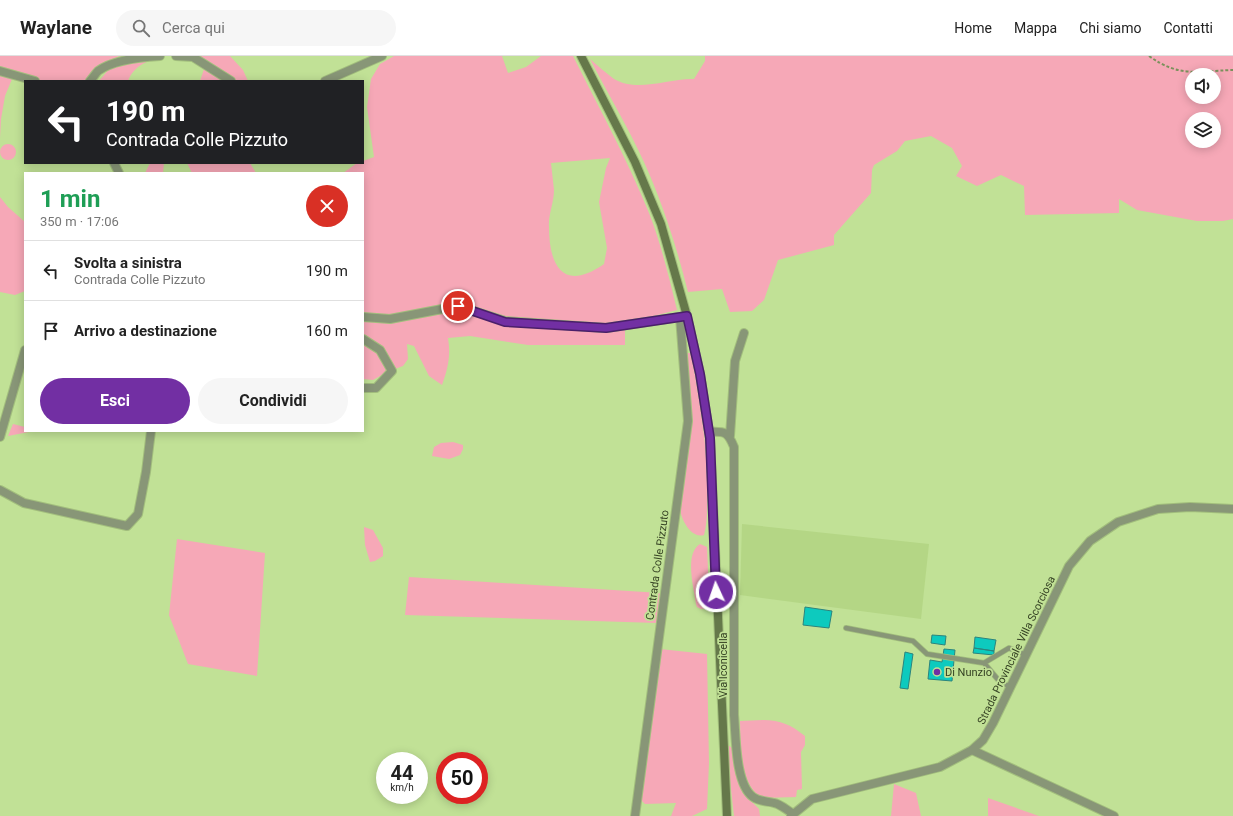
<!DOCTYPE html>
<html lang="it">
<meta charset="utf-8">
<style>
body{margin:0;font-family:Roboto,sans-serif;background:#f6f6f6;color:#222;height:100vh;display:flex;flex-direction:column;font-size:15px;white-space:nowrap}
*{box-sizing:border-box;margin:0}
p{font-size:13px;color:#767676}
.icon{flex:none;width:22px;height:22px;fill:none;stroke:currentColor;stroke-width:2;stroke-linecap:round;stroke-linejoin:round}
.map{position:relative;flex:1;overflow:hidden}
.drawer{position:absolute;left:24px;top:116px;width:340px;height:260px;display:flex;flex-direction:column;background:#fff;border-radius:0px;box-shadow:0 2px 10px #0003}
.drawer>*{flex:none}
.banner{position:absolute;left:24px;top:24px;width:340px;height:84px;border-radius:0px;box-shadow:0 2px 10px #0003;background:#202124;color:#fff;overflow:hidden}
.controls{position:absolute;left:1185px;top:12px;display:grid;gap:8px}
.controls a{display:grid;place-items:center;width:36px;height:36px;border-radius:50%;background:#fff;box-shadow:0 2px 10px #0003;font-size:20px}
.speed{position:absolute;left:376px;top:696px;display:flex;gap:8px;font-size:20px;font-weight:700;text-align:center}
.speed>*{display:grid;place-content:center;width:52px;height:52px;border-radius:50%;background:#fff;box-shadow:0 2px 10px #0003;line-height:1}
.speed small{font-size:10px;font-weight:400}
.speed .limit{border:6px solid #d22;background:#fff;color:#111}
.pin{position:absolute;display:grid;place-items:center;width:34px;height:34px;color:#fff;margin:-17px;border:2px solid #fff;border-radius:50%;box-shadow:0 1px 4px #0007}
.me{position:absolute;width:44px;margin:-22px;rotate:357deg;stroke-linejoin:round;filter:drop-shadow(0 0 3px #0008)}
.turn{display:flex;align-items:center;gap:14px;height:84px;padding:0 16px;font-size:18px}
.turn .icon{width:52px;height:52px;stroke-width:2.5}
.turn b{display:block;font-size:28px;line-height:34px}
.round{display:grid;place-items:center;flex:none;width:42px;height:42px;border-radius:21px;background:#f6f6f6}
.head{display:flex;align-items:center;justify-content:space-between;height:68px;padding:0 16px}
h1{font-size:24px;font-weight:700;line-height:30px;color:#1e9e55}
.button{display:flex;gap:8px;margin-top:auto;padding:8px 16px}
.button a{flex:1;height:46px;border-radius:24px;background:#722fa3;color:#fff;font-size:16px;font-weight:700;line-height:46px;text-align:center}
.button a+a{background:#f6f6f6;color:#222}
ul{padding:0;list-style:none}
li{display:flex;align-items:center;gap:12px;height:60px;padding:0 16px;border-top:1px solid #e0e0e0}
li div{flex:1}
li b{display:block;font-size:15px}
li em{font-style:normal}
header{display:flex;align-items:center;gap:24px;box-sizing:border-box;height:56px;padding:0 20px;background:#fff;border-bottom:1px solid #e0e0e0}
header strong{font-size:19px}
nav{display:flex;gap:22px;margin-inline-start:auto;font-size:14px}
.search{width:280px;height:36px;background:#f6f6f6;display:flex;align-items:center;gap:10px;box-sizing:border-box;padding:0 14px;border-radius:22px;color:#767676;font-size:15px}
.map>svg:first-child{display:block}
.built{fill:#b4d685}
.green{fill:#f6a8b7;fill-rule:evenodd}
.building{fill:#0dcabe;stroke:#2c847d}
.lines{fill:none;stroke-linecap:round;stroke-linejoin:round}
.lane-casing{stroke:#a2be7d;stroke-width:6}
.street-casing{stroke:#a2be7d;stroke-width:10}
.secondary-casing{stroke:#a2be7d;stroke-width:10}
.path{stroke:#7b915c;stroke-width:2;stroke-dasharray:3 2;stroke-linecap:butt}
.lane{stroke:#889677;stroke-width:4.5}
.street{stroke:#889677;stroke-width:8}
.secondary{stroke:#65784a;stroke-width:8}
.route-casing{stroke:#4a1f6a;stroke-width:10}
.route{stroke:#722fa3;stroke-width:7}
.poi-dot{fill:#722fa3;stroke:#c1e196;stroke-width:1.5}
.labels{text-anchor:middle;stroke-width:3.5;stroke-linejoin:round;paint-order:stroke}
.street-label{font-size:11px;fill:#354223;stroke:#c1e196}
.poi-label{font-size:11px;fill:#354223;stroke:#c1e196;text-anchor:start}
</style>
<header>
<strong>Waylane</strong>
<div class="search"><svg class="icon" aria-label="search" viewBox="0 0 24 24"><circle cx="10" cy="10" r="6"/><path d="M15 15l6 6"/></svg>Cerca qui</div>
<nav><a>Home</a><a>Mappa</a><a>Chi siamo</a><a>Contatti</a></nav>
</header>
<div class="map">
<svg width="1233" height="760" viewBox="0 0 1233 760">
<rect width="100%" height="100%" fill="#c1e196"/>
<path class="built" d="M742,468L929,488L921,563L740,539Z"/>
<path class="green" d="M0,0H119L110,5L86,25H39L0,13Z
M120,0H164C149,4 134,9 128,25H99Z
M185,0H230L243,14L248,25H200L206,7Z
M394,0H502L508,17L526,11L541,0H573C599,52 627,103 649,157C661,188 669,221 677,254L630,266L625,273V289H528L470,280L448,282C451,299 448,313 442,329L429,320L414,290L407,288L408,303L403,310L389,315L373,324L363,323V117H343L357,107H363V105L374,101L367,51L371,23L380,8ZM610,102L606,112L599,146L607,192L604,208C564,236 549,211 549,171C548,159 554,147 554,134C553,125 552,116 551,107Z
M705,0H1233V163L1223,165H1197L1137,154L1119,143V157L1025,159L1024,130L1001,119L977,130L956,120L962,110L952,92L931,80L905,85L897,95L874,109L872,114L871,137L834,179V189L778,204L764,244L752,255L730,256L722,233L688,236C677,192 663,148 644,106C628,71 608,38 590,3C598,10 606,17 614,23C638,37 669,22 694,23L705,5ZM1192,19H1214V41H1192ZM1192,63H1214V85H1192Z
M0,19L12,23L5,40L1,63L0,82Z
M0 96a8 8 0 1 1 16 0a8 8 0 1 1-16 0Z
M150,107H164L163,117H145Z
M187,107H250L256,117H192Z
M0,141L8,151L25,166V235L15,239L0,236Z
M687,297H691C700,347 709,395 707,446C707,457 707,468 704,479C691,483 681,463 680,453L689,366L685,300Z
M13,368L25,371V375H34L8,380Z
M453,386L463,389V393L460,399L449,403L432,400L434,391L441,387Z
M364,471L373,474L383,492V500L375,505L370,506L365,489Z
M177,483L265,497L257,620L188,608L169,559Z
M700,488L707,491L709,537L707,552L701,553L697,551L696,548C694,532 684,498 700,488Z
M409,521L660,537L657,567L405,559Z
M660,593L707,598L709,707L707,753L692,760H671L676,747L645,748L641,744L640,733Z
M763,664C781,664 791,669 805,680V689L801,696L802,733L797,734L796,741L761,742C738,724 741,691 740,665Z
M726,688L734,693L739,728L743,737L759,753L760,760H734Z
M894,728L916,737L921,760H891Z
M988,742L1039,760H988Z"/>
<path class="building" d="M805,551L832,555L829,572L803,569Z
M932,579L946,580L945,589L931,587Z
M975,581L996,584L994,595L974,592Z
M974,592L994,595V599L973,597Z
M944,593L955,594L952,625L928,623L930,604L942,606Z
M905,596L913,598L908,633L900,632Z"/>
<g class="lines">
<defs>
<path id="lane" d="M846,572L913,585L927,598L984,607L1009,592L1026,599
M984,607L1000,626L1011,631"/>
<path id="street" d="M176,0L193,1L231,25
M0,15L35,25
M90,25C93,22 95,18 98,15C113,4 142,1 160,0
M325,25L382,0
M114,107L119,117
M363,261L390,263L458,250L505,265L606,272L680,261
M363,283L380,294L392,315L376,332H363
M709,376C725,375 728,376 734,391V659C736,680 735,728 753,741C760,746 767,745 774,747C780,748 787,754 792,757
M730,380L735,305L744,277
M0,381L25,294
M0,434L24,447L127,470L138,458L146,416L151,375
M972,694L1114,760
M635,760L688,365L680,261L687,260
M791,760L812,743L940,711L972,694L983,684L993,667L1069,510L1090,485L1118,466L1158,453L1190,451L1233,453"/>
<path id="secondary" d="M581,0L635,106L661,168L687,260L700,318L710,382L727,760"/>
</defs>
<use href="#lane" class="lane-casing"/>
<use href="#street" class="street-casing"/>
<use href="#secondary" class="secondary-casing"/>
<path class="path" d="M1149,0C1180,22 1197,15 1233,14"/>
<use href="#lane" class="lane"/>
<use href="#street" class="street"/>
<use href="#secondary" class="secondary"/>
</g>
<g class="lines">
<defs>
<path id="route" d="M458,250L505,266L606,272L687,260L700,318L710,382L716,536"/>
</defs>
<use href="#route" class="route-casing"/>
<use href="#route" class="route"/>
</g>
<circle class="poi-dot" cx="937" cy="616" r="4"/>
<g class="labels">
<g class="street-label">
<text transform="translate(657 509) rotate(-82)" y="4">Contrada Colle Pizzuto</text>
<text transform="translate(1016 594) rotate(-64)" y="4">Strada Provinciale Villa Scorciosa</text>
<text transform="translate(723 609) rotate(-90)" y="4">Via Iconicella</text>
</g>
<g class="poi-label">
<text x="945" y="620">Di Nunzio</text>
</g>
</g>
</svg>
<div class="controls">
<a><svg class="icon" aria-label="sound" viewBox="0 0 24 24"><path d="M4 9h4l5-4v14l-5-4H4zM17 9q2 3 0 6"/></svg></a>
<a><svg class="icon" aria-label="layers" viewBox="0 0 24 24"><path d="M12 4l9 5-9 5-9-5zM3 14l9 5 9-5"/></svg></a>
</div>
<div class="speed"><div>44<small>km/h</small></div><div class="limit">50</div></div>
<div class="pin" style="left:458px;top:250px;background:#d93025"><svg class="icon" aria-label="arrive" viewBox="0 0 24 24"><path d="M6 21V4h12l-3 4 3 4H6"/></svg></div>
<svg class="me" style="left:716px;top:536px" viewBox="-20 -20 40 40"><circle r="17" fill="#722fa3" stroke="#fff" stroke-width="3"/><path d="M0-11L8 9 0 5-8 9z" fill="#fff"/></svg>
<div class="banner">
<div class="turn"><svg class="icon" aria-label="left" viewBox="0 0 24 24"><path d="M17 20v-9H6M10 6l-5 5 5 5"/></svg><div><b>190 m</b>Contrada Colle Pizzuto</div></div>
</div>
<section class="drawer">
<div class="head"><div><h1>1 min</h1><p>350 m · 17:06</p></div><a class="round" style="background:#d93025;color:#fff"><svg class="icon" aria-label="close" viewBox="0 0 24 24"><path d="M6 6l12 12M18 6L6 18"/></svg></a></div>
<ul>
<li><svg class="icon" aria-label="left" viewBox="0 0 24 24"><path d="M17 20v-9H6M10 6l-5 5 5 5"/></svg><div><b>Svolta a sinistra</b><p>Contrada Colle Pizzuto</p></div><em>190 m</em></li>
<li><svg class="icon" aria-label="arrive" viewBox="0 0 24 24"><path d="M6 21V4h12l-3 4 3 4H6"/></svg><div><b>Arrivo a destinazione</b></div><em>160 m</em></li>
</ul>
<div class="button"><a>Esci</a><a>Condividi</a></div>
</section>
</div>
